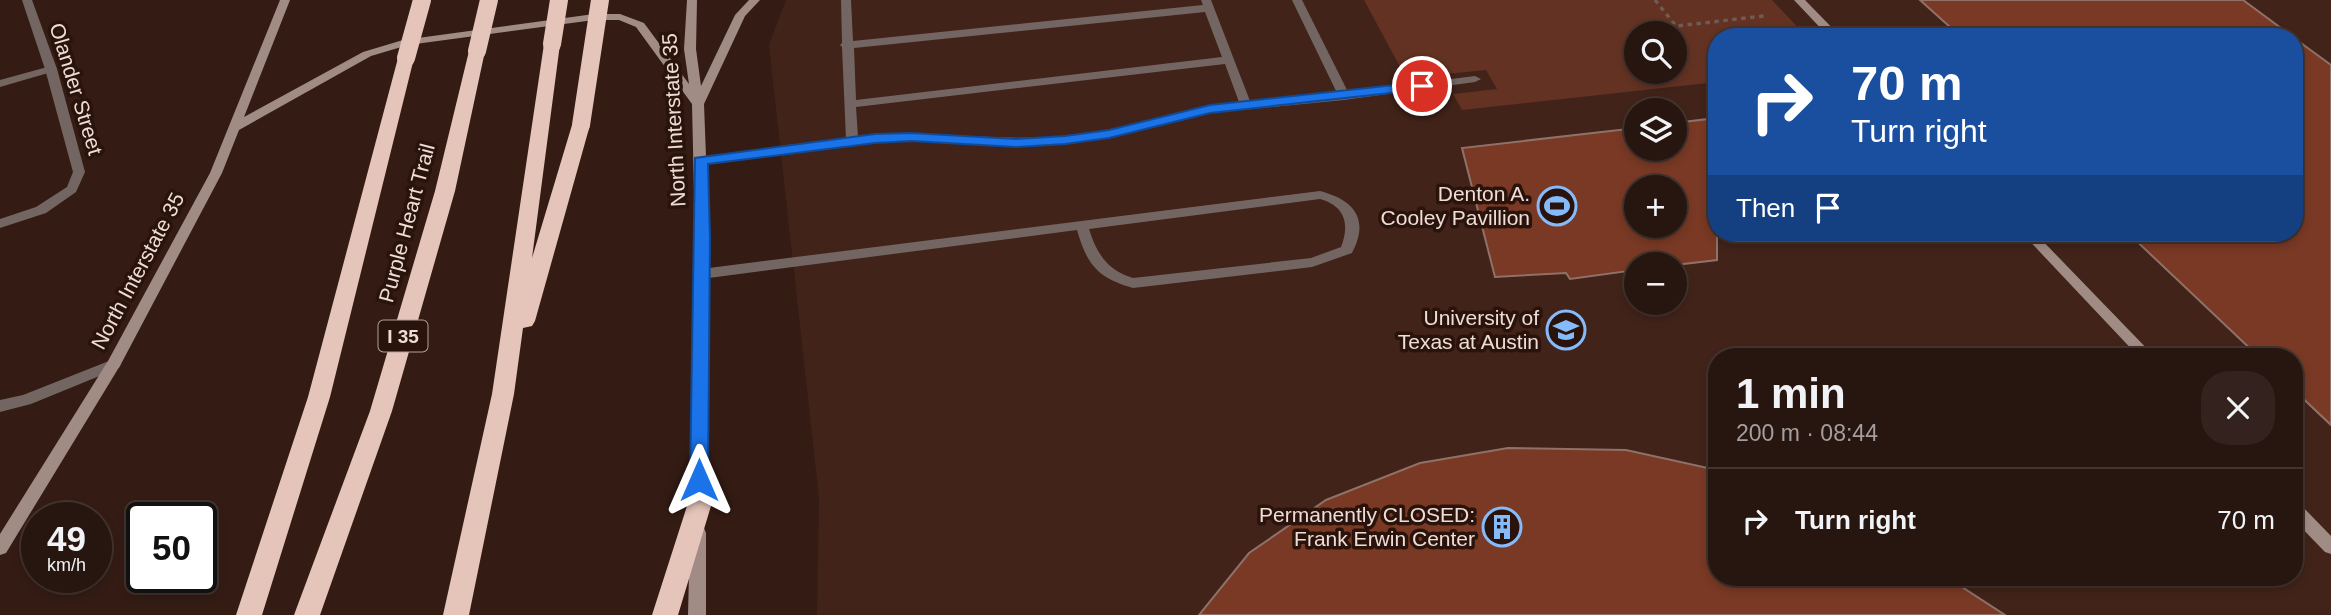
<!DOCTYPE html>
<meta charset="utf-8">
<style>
body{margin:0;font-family:Helvetica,sans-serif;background:#33221d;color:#f1f3f6;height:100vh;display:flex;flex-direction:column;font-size:26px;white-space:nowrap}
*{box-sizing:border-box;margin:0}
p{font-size:23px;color:#a49f9e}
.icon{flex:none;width:38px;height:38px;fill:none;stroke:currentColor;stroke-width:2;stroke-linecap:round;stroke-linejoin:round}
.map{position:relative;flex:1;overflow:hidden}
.side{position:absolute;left:1708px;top:348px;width:595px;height:238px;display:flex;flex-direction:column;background:#27150f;border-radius:28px;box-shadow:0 4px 10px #0003,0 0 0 2px #43342f}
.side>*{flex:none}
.hud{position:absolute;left:1708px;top:28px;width:595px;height:214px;border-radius:28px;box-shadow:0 4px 10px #0003,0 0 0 2px #43342f;background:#1a4fa0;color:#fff;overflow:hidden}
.buttons{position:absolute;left:1624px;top:21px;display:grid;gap:14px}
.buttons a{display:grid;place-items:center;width:63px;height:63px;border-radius:50%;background:#27150f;box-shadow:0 4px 10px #0003,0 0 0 2px #43342f;font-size:35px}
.speed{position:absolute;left:21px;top:502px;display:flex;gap:14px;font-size:35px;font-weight:700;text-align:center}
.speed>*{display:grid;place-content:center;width:91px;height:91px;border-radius:50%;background:#27150f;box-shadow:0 4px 10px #0003,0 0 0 2px #43342f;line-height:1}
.speed small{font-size:18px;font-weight:400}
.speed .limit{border:4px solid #111;border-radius:10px;background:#fff;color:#111}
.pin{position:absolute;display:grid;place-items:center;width:60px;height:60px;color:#fff;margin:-30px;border:4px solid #fff;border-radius:50%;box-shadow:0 2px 7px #0007}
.me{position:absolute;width:77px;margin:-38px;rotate:0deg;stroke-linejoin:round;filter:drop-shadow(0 0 5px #0008)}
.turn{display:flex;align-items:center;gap:24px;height:147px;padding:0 28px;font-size:32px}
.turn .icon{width:91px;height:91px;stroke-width:2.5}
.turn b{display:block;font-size:49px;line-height:60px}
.then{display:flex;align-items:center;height:66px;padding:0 28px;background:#0003;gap:14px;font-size:26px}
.round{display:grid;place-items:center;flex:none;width:74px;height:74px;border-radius:28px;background:#33221d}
.overview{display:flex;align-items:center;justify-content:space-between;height:119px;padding:0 28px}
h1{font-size:42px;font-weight:700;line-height:52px}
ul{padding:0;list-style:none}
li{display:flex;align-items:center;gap:21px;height:105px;padding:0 28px;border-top:2px solid #43342f}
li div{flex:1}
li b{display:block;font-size:26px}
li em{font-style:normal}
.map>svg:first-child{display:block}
.built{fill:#412319;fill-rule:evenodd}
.green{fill:#633222;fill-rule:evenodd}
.building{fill:#793924;stroke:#8f7168;stroke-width:2;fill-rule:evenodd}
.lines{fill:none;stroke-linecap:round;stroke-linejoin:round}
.path{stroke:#715a53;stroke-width:3.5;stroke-dasharray:4.5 4.5;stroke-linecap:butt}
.service{fill:#736662;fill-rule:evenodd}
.minor{fill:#736662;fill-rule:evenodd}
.secondary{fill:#a18c85;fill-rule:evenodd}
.motorway{fill:#e5c4b9;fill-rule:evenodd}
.motorway-bridge{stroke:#e5c4b9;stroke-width:18}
.route{fill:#1a73e8;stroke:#114b97;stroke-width:2}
.labels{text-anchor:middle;stroke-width:7;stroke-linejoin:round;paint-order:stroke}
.shield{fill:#2a130b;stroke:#b3a09a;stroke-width:2}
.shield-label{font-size:19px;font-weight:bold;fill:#eedcd7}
.street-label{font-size:21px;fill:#eedcd7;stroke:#2a130b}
.poi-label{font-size:21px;fill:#eedcd7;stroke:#2a130b;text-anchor:end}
</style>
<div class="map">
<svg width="2331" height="615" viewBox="0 0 2331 615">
<rect width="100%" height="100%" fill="#341c14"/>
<path class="built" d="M786,0H2331V615H817L819,497L769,45ZM1636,33H1675V72H1636ZM1717,37H2294V233H1717ZM1636,110H1675V149H1636ZM1636,187H1675V226H1636ZM1636,264H1675V303H1636ZM1717,357H2294V578H1717Z"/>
<path class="green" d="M1364,0H1772L1807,37H1717V82L1462,110L1453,94L1497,89L1486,70L1406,78ZM1636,33H1675V72H1636Z"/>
<path class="building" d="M1920,0H2243L2293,37H1961Z
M2294,38L2331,65V425L2294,390V357H2259L2128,233H2294Z
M1717,118V260L1675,265L1636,264V270L1570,279L1566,273L1495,277L1462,148L1636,128V149H1675V123ZM1636,187H1675V226H1636Z
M1508,448L1626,450L1717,470V578H1948L2005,615H1199L1249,553L1326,500L1420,463Z"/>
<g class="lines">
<path class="path" d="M1655,0L1676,26L1764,16"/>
<path class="service" d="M841,0H851L853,41L1203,5L1201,0H1211L1250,101L1337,93L1292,0H1302L1348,92L1475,76L1481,79L1475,82L1344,100L1210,113L1109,138L1064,144L1016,147L911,141L875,143L696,164L694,161L696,158L700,157L846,139L842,47L840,45L842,43ZM1205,12L1222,57L856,100L854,48ZM1225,64L1239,102C1179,109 1122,132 1061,136C993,142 926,129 858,137L856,107Z
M51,66L55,67V71L0,87V80Z
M1320,191C1354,200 1370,219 1352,253L1312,267L1133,288C1098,278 1087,265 1077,230L701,279L694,274L701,269ZM1320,199C1345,206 1350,224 1341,247L1311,258L1133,278C1107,270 1097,254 1089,229Z"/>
<path class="minor" d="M22,0H32L57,69L85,172L76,192L46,213L0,228V219L36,207L67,187L73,172L45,69Z
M114,359L119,360L121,364L119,368L31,404L0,412V400L23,395Z"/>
<path class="secondary" d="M280,0H290L244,117L363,52L403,40L594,14H620L644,23L689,84L684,49L687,0H697L696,49L701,86L735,15L749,0H760L745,16L704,104L709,237L707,512L705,517L699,519L693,517L691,512L695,237L692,104L636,27L619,20H594L408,45L371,56L239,130L222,173L121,364L6,553L0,555V534L108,361L210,173Z
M1794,0H1805L1841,37H1829Z
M2022,233H2035L2155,357H2139Z
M2294,502L2300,504L2331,536V554L2325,552L2294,520Z
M698,526L704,528L706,533V615H688L690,533L692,528Z"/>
<path class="motorway" d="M552,39L560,44L532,258L572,125L581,120L590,125L535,321L532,326L523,328L514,394L469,615H443L492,394L544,44Z
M477,46L485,51L455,191L392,411L320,615H294L370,411L435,191L469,51Z
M406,53L414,58L330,397L262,615H236L308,397L398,58Z
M699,496L708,499L711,506L678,615H652L687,506L690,499Z"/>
<path class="motorway-bridge" d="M552,44L559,0
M477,51L489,0
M406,58L422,0
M581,125L600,0"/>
</g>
<path class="route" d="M1422,82L1427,83V89L1210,113L1109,138L1065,144L1016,147L911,141L875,143L708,164L710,237L708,480L705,485L699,487L692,485L690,480L695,158L875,134L911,133L1016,139L1065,136L1109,130L1210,105Z"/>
<defs>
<symbol id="stadium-ring" viewBox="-11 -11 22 22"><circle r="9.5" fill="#2a130b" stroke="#86bbfb" stroke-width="1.5"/><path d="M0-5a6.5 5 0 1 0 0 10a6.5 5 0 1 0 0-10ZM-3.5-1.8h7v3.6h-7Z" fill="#86bbfb"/></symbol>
<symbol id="university-ring" viewBox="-11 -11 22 22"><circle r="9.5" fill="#2a130b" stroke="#86bbfb" stroke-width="1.5"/><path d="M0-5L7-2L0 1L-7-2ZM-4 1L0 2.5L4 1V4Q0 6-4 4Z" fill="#86bbfb"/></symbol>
<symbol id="building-ring" viewBox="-11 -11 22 22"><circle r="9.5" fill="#2a130b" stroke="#86bbfb" stroke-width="1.5"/><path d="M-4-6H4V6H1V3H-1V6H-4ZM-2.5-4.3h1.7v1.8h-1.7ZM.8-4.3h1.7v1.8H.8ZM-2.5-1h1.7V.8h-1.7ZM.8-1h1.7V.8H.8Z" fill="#86bbfb"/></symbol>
</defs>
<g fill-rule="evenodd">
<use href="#stadium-ring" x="1535" y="184" width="44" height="44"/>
<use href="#university-ring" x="1544" y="308" width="44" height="44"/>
<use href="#building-ring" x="1480" y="505" width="44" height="44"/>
</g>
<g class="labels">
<rect class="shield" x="378.5" y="320.5" width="49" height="31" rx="5"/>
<g class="shield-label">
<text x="403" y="343">I 35</text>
</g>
<g class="street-label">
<text transform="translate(76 89) rotate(73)" y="7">Olander Street</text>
<text transform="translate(674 120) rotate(-93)" y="7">North Interstate 35</text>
<text transform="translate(407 223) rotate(-75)" y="7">Purple Heart Trail</text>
<text transform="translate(138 271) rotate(-62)" y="7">North Interstate 35</text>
</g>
<g class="poi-label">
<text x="1530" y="201">Denton A.<tspan x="1530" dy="24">Cooley Pavillion</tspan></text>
<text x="1539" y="325">University of<tspan x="1539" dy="24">Texas at Austin</tspan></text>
<text x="1475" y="522">Permanently CLOSED:<tspan x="1475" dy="24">Frank Erwin Center</tspan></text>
</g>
</g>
</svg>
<div class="buttons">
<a><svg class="icon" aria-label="search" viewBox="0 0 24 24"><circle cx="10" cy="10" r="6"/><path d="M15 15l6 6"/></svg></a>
<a><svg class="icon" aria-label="layers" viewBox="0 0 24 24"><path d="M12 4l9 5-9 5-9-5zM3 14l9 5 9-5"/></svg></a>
<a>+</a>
<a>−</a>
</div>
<div class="speed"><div>49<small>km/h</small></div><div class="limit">50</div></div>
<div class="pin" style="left:1422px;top:86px;background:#d93025"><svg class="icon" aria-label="arrive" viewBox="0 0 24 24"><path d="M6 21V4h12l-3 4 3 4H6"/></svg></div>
<svg class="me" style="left:699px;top:480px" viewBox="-20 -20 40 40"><path d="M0-17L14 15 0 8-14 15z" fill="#1a73e8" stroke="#fff" stroke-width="4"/></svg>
<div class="hud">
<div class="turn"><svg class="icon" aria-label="right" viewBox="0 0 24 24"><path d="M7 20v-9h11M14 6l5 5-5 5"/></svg><div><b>70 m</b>Turn right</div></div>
<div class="then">Then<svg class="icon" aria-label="arrive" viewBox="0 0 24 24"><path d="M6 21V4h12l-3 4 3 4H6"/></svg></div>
</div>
<section class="side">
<div class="overview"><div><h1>1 min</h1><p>200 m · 08:44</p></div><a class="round"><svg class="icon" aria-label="close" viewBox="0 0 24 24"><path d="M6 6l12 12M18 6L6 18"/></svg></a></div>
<ul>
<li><svg class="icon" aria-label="right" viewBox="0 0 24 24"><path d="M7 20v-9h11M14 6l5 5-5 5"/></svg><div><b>Turn right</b></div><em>70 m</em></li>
</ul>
</section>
</div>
